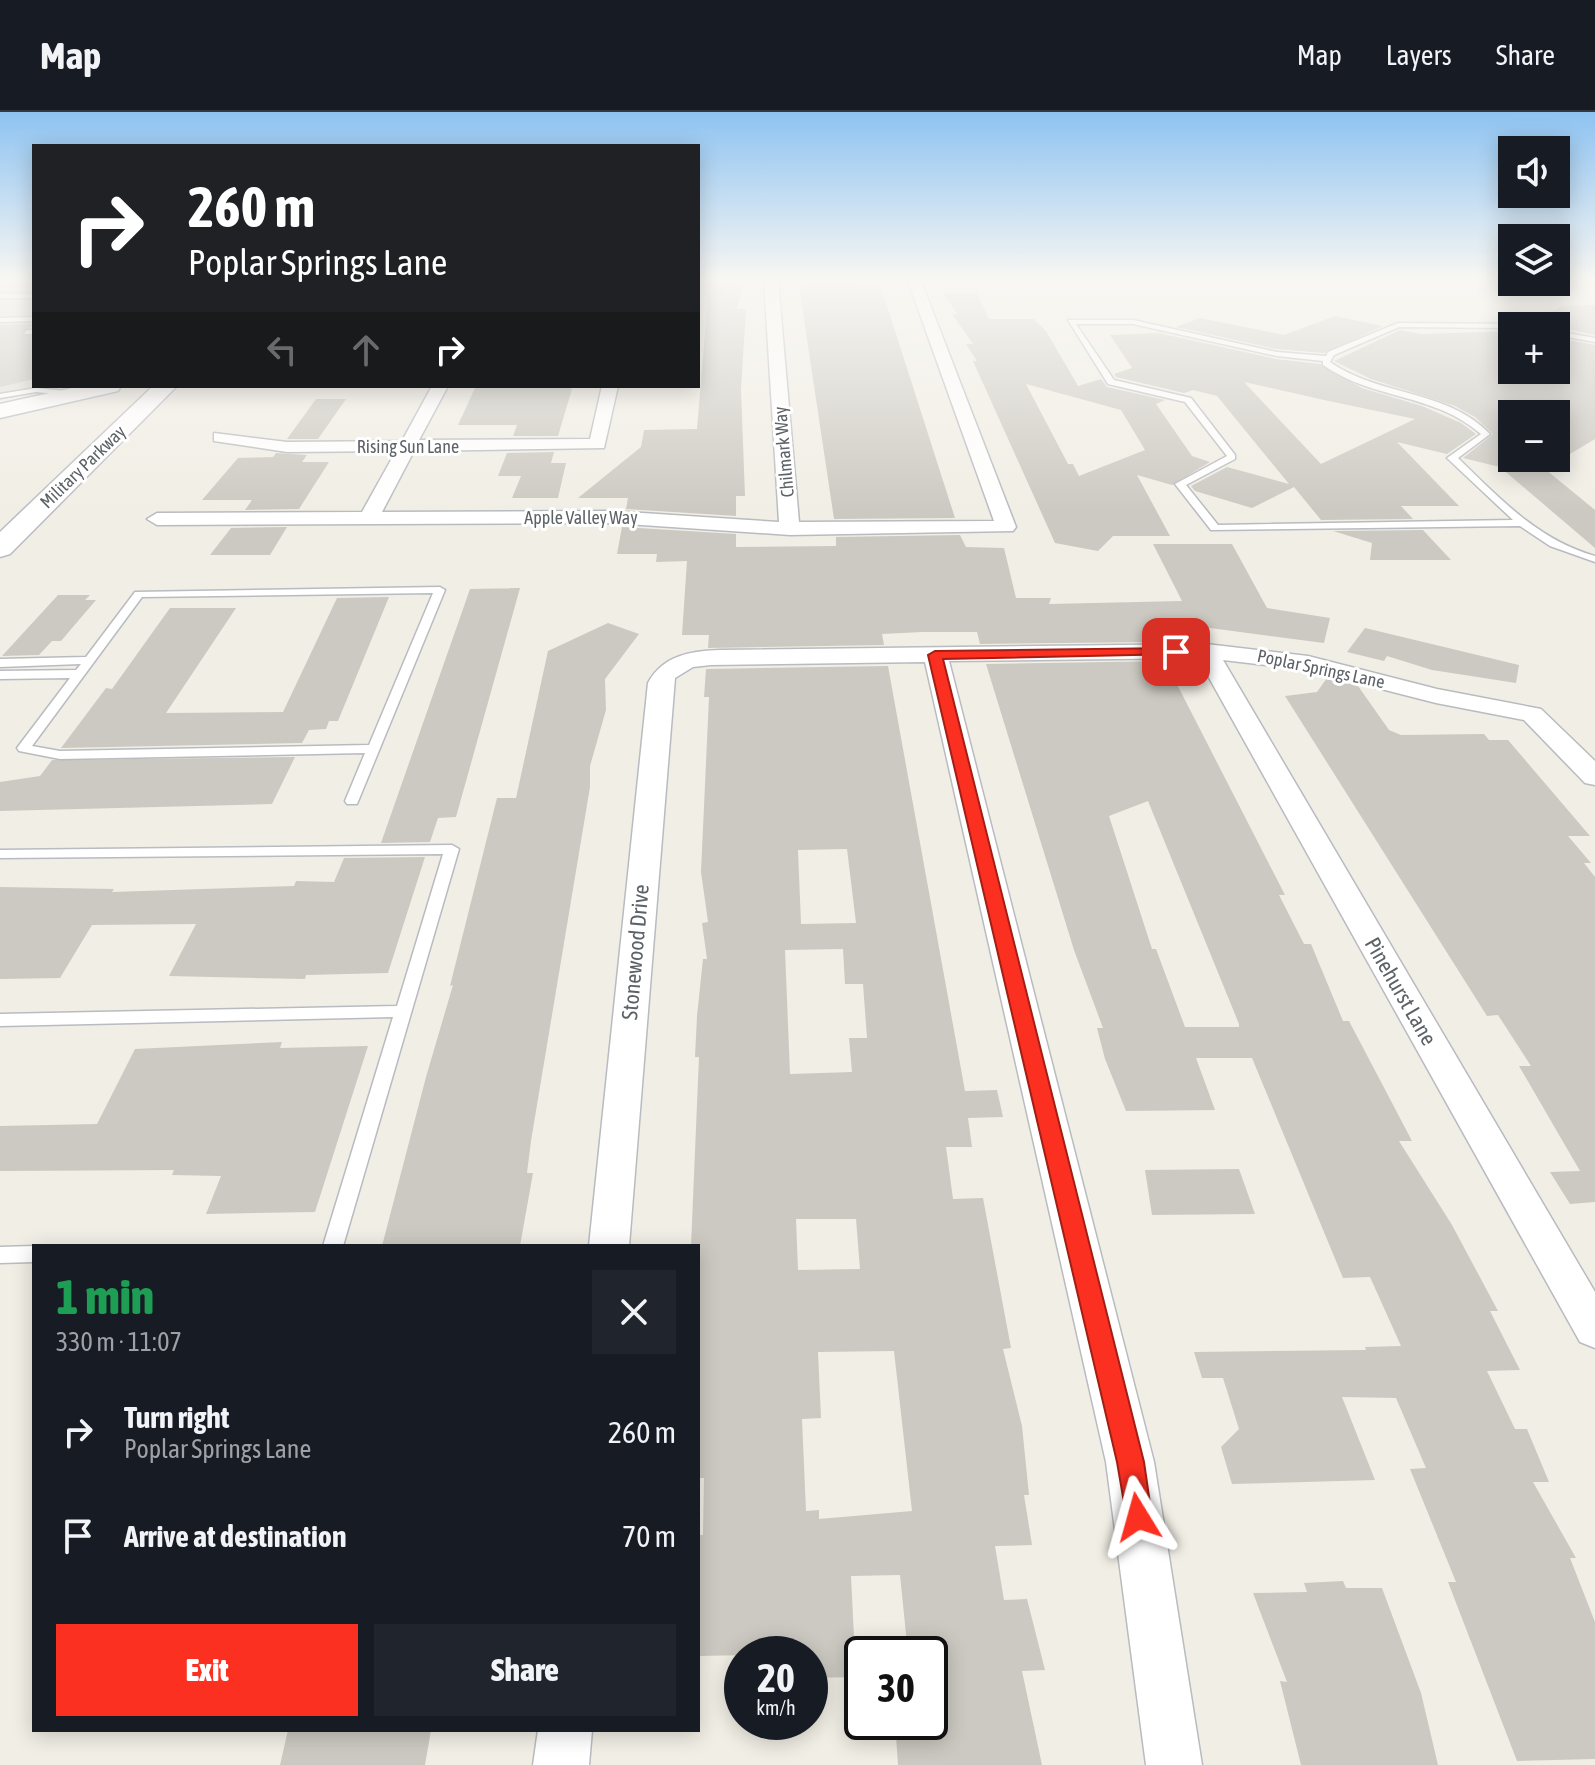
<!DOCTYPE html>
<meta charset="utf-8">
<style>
body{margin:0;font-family:"Asap Condensed",sans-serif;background:#20242c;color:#f1f3f6;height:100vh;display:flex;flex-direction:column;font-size:30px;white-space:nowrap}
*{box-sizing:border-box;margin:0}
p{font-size:26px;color:#9ea1a6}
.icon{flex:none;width:44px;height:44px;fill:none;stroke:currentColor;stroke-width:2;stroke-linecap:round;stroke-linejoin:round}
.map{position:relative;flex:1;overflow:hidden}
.panel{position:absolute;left:32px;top:1132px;width:668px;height:488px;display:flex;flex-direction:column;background:#171b24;border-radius:0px;box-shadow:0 4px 20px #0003}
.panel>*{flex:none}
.guide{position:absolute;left:32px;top:32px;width:668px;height:244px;border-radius:0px;box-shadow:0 4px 20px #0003;background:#202124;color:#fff;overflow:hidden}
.controls{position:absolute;left:1498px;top:24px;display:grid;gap:16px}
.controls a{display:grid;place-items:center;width:72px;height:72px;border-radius:0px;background:#171b24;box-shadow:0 4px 20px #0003;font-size:40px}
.speed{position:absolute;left:724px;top:1524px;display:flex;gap:16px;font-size:40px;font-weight:700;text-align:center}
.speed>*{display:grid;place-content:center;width:104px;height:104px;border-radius:50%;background:#171b24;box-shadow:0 4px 20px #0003;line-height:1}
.speed small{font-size:20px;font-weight:400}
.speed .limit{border:4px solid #111;border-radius:12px;background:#fff;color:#111}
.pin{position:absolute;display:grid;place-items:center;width:68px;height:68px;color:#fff;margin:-34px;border-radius:16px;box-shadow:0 4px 12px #0006}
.me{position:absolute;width:88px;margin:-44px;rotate:352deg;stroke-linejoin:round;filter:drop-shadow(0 0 6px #0008)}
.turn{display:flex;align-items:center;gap:28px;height:168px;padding:0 24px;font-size:36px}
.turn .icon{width:104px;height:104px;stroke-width:2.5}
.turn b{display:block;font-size:56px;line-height:68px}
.lanes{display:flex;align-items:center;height:76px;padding:0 24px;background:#0003;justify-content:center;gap:40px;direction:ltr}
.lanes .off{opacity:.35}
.round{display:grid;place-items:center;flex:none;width:84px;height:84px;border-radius:0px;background:#20242c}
.headline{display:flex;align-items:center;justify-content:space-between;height:136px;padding:0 24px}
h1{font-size:48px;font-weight:800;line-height:60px;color:#1e9e55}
.primary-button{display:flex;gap:16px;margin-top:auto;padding:16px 24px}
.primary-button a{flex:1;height:92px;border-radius:0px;background:#fb3021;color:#fff;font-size:32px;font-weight:800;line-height:92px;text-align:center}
.primary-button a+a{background:#20242c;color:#f1f3f6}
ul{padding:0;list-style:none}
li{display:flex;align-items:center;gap:24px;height:104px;padding:0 24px}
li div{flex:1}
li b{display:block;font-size:30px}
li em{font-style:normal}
header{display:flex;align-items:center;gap:48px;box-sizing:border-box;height:112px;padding:0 40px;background:#171b24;border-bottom:2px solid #363941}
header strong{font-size:38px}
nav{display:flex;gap:44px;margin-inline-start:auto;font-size:28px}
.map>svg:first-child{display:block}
.industrial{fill:#e1e0da}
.building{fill:#ccc9c2;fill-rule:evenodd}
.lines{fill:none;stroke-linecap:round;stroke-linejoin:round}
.lane-casing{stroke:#b8bbc0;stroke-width:3}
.street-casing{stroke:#b8bbc0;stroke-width:3}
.secondary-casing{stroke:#b9bcc3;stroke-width:3}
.primary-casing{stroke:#ffcd50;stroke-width:3}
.lane{fill:#fff;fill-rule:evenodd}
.street{fill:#fff;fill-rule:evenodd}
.secondary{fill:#fff;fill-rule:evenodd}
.primary{fill:#fff1ac;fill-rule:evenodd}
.route{fill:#fb3021;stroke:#a31f15;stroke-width:2}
.labels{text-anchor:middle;stroke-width:6;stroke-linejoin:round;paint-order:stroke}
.far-street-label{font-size:18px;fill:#5d6267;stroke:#fff}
.street-label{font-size:22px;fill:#5d6267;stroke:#fff}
</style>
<header>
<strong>Map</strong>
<nav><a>Map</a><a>Layers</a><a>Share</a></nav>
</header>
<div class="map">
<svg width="1595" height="1653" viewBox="0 0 1595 1653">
<rect width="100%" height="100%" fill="#f1eee5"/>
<path class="industrial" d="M0,169H34V274H62L0,288Z"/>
<path class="building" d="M706,169H734L736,173H743L737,197H746L741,277L745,384H736V404L626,397L628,386H578L641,335L644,318L697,317L707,196Z
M829,172L881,175L955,406L834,407L799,174Z
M943,181H977L989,207H1034L1046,219L1078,274L1101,267L1107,275L1165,288L1156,292L1192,344L1210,350L1172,373L1137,363L1170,424H1113L1098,439L1055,431L973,249H977L966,232H973L952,202H957ZM1026,272L1121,298L1145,338L1079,364L1073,352H1068Z
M1595,193V223L1556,214H1521L1563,194Z
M1335,204L1383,214L1324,241L1277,237L1176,215L1200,206L1284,223Z
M34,212L21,222L34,225V267L0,275V213Z
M1400,218L1421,222L1512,219V258H1556V226L1595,233V327L1545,357L1595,398V436L1500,355L1463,346L1493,322L1475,305L1455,294L1371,267L1334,249ZM1512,302H1556V346H1512Z
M1159,221L1276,247L1320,252L1362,276L1422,294L1461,311L1476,322L1447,342L1397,330L1459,394H1401L1413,407L1321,408L1294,375L1252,396L1195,379L1191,374L1227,355L1289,372L1217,284L1193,278L1184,281L1116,265L1114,262L1132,256L1110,223ZM1244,270L1324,288L1415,307L1321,352Z
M566,275L572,277L558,324H513L517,313H458L475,276Z
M316,287H346L318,327H287Z
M554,340L551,351H566L558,386H512L521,364H498L507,341Z
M276,341L307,343L302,350H329L299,397L245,398L252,388H202L238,346L273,345Z
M287,415L270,443H210L231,416Z
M622,415L736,422V435L836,434V425L960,423L966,435L1004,436L1016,486H1051L1049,492L1182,489L1153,432H1232L1267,496L1330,506L1324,531L1210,516H1149L1155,530L980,532L977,520H922L882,522L884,533L708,536L709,523H682L687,449L656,450L657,442H617Z
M1423,418L1451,448H1370L1372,431L1333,419Z
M520,476L456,705L438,706L430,730L381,731L470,477Z
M58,483H90L85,488H96L61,529H52L39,543L2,544Z
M389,485L338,609H329L326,617L309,618L302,631L61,636L106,576L112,577L170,496H236L166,601L283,600L337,486Z
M608,511L639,522L605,567L606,598L590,654V675L531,1029L527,1061H533L520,1134H382L426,965L453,873L450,874L497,686H516L548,539Z
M1365,516L1519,553L1516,571L1432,558L1387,544L1384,549L1347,540Z
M1165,549L1285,783H1279L1304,832H1311L1343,909H1349L1412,1029H1399L1452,1113L1498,1199H1490L1520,1258L1487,1259L1515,1317H1527L1549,1370H1533L1576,1446H1570L1595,1510V1647L1517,1649L1448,1470H1456L1410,1357L1426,1356L1396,1286L1342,1285L1375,1368L1232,1372L1221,1335L1239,1317L1223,1266H1202L1194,1240L1366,1238L1365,1235L1401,1234L1370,1165L1343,1166L1252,946H1196L1215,998L1126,999L1105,947L1097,916H1103L1074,838L986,552ZM1148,689L1239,912V915H1185L1156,837H1152L1109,704Z
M888,554L965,979L997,978L1003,1005L968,1006L972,1035H946L953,1087L983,1086L1011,1236L1003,1237L1022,1314L1029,1383H1024L1032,1433L995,1434L1004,1488L1027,1487L1045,1558L1022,1559L1042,1653H898L895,1610H930V1542H908L900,1463L851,1464L856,1565L810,1566V1542L698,1544V1423H703L704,1366H698V1134H691L699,945H695L697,904L703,847H707L702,811L708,810L701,760L709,585H704L706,557ZM847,737L856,811L801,812L798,738ZM843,837L845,872H863L867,926H849L852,960L790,962L785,838ZM796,1107H856L860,1157L798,1158ZM894,1239L912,1399L819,1407V1398L806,1399L802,1307L821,1306L818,1240Z
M1327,566L1358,574L1389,618L1401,623L1484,622L1489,628H1508L1590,724H1568L1591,751H1584L1595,765V1090L1570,1092L1550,1060L1580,1059L1519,954H1531L1498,903L1487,904L1285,584L1317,580Z
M295,645L272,692L0,699V670L40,664L52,648Z
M425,745L388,861L306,863L305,867L169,864L196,812L92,813L60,866L0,867V775L114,777L112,780L294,774L296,769L334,770L344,746Z
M282,930L280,936L368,934L315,1100L206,1102L221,1064L172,1063L174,1058L0,1059V1014L97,1012L135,937Z
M1239,1057L1255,1102L1152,1103L1145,1058Z
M1343,1469L1346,1476H1382L1421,1581L1438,1653H1301L1280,1569L1287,1570L1253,1481L1307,1480L1304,1471Z
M288,1618H431L425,1653H280Z"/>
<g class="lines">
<defs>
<path id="lane" d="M0,182H34V186H0Z
M34,205V209L0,210V206Z
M1068,208H1133L1277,240L1326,244L1328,240L1398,211L1515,212L1512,216L1399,215L1334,243L1330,250C1380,285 1447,277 1490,322L1458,346C1499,386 1538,428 1595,444V450L1550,434L1520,414L1211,418L1175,372L1227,344L1185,290L1108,272ZM1076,212H1133L1277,244L1323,249V253C1375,289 1432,280 1481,322L1447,346L1513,408L1218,413L1186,373L1235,347V343L1191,286L1114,268Z
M27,218H34V222H24Z
M1556,219L1595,226V230L1556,223Z
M36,276L76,280L80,282L76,284L36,280L0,286V282Z
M440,475L445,478L357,692H347L345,689L365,641L60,647L19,639L17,636L70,566L0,567V559L76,558L81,552L0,555V547L86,545L135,480ZM433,481L369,633L60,639L32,634L142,485Z
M452,733L459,737L343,1134H323L393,905L0,914V902L397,894L443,742L0,746V738Z
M34,1134V1150L0,1151V1135Z"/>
<path id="street" d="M764,169H778L799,410L994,409L908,169H921L1016,415L1013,419L790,423L612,411L157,413L147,407L157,401L362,400L396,339L287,340L214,329V321L287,330L402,329L432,274H448L419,328L590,327L602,274H618L604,336L414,339L382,400L612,399L779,410Z
M1206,532L1308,544L1437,577L1541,597L1595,649V673L1585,671L1524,608L1436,591L1307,558L1223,548L1595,1180V1236L1580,1230L1198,546L949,549L1154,1350L1202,1653H1146L1106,1350L925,550L711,553L693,555L675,566L629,1134H589L648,571C663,543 691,539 720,538Z
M538,1618H592L589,1653H533Z"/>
<path id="secondary" d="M81,274H121L118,279L0,306V292Z
M153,274H177L10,442L0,445V420Z"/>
<path id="primary" d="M1583,169H1595V175Z"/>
</defs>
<use href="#lane" class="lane-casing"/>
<use href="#street" class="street-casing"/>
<use href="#secondary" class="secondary-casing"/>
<use href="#primary" class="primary-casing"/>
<use href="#lane" class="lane"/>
<use href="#street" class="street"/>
<use href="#secondary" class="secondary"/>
<use href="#primary" class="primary"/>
</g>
<linearGradient id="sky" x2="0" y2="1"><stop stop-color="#8ec3f1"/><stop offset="0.42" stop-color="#f9f7f3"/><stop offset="1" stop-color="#f9f7f3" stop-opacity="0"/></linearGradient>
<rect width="1595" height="400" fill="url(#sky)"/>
<path class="route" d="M1176,536L1180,537V542L943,547L1144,1350L1152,1405L1148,1414L1138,1418L1128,1414L1117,1350L928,543L935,539Z"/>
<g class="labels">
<g class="far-street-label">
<text x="408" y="341">Rising Sun Lane</text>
<text transform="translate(784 340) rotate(-95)" y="6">Chilmark Way</text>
<text transform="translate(83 355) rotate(-44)" y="6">Military Parkway</text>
<text x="581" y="412">Apple Valley Way</text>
<text transform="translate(1321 557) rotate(12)" y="6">Poplar Springs Lane</text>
</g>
<g class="street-label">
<text transform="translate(635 840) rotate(-85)" y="8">Stonewood Drive</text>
<text transform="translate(1401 879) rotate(60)" y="8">Pinehurst Lane</text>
</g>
</g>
</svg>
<div class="controls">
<a><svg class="icon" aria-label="sound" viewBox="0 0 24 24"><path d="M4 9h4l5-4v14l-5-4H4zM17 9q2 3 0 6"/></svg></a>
<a><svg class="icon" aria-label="layers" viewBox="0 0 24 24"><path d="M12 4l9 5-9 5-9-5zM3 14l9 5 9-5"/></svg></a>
<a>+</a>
<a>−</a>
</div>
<div class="speed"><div>20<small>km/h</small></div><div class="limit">30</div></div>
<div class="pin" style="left:1176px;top:540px;background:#d93025"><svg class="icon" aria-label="arrive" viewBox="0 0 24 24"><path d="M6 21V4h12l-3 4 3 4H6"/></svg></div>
<svg class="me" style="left:1138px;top:1405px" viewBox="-20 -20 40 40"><path d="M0-17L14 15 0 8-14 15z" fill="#fb3021" stroke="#fff" stroke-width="4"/></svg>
<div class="guide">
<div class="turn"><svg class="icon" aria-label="right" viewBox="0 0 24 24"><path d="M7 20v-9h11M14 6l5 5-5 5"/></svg><div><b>260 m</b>Poplar Springs Lane</div></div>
<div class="lanes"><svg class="icon off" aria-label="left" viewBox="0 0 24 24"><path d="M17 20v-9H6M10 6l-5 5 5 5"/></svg><svg class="icon off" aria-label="ahead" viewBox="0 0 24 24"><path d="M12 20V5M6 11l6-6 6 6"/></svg><svg class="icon" aria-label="right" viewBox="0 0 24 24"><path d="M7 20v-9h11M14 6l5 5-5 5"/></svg></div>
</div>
<section class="panel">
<div class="headline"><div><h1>1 min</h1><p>330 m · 11:07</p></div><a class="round"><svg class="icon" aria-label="close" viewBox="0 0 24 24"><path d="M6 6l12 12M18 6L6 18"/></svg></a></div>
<ul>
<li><svg class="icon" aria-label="right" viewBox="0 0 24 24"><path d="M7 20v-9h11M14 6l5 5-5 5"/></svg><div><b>Turn right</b><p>Poplar Springs Lane</p></div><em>260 m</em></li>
<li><svg class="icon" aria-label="arrive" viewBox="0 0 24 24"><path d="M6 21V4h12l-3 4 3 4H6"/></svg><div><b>Arrive at destination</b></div><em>70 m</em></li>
</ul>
<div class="primary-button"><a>Exit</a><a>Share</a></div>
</section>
</div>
